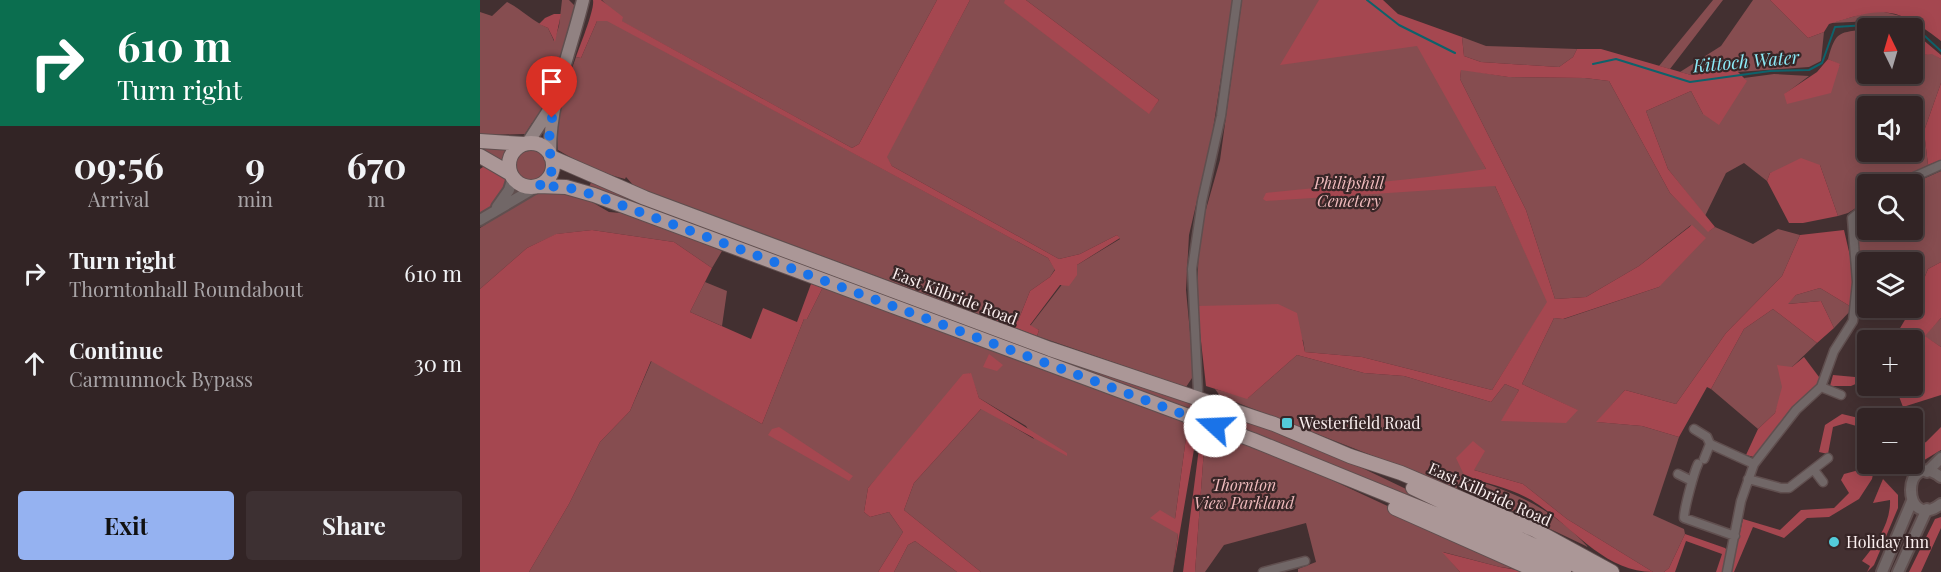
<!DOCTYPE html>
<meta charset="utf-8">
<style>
body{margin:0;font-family:"Playfair Display",serif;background:#3d3032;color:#f1f3f6;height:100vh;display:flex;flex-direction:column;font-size:22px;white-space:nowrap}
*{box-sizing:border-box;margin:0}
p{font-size:20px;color:#a8a4a7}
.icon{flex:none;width:33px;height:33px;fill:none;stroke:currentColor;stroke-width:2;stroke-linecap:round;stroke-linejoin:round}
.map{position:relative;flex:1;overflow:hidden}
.details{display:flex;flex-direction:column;background:#322425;width:480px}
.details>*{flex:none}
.top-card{background:#0b6e4f;color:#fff;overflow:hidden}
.needle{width:39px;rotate:355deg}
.tools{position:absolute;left:1377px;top:18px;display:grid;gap:12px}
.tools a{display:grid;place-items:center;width:66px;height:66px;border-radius:6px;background:#322425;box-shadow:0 3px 15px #0003,0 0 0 2px #4d4142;font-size:30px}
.pin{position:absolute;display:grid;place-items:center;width:51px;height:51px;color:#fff;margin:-62px -26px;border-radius:50% 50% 50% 0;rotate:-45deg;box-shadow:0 0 6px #0007}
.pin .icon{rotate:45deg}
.me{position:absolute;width:66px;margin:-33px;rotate:290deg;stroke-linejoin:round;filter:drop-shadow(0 0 4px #0008)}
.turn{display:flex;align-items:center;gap:21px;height:126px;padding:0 18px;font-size:27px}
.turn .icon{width:78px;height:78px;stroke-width:2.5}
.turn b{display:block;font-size:42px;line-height:51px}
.eta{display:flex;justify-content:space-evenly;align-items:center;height:102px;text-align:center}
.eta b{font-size:36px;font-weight:700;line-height:42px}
.button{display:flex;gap:12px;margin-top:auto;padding:12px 18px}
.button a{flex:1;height:69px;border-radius:6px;background:#95b2f1;color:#111;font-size:24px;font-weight:700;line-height:69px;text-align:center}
.button a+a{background:#3d3032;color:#f1f3f6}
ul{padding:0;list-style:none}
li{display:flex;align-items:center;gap:18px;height:90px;padding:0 18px}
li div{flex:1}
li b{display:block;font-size:22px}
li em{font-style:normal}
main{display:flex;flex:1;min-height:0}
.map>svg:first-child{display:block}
.green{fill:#864d50;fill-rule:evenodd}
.forest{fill:#a54750}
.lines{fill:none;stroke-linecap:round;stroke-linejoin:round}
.stream{stroke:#0e626b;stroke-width:2}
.minor-casing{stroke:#604f4f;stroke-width:11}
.tertiary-casing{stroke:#604f4f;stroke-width:14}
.secondary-casing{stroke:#604f4f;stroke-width:15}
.primary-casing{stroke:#604f4f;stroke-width:16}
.minor{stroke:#716767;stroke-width:8}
.tertiary{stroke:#716767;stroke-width:10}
.secondary{stroke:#918282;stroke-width:12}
.primary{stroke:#ab9797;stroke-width:14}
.route{stroke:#1a73e8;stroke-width:10;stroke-dasharray:0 18}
.poi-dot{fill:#53cbda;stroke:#382627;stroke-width:2}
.labels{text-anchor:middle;stroke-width:4.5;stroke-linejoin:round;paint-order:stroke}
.park-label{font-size:16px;font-style:italic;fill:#f0bbbd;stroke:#382627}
.street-label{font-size:16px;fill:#fbefef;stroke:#382627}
.poi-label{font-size:16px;fill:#fbefef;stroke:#382627;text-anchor:start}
.water-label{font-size:18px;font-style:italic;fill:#8cebf8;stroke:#382627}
</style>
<main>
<section class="details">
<div class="top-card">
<div class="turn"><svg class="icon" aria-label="right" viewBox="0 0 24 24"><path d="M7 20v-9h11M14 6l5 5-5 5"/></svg><div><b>610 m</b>Turn right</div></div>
</div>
<div class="eta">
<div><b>09:56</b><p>Arrival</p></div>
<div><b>9</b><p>min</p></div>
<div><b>670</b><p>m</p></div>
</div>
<ul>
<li><svg class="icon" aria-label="right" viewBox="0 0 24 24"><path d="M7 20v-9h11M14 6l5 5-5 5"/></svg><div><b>Turn right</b><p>Thorntonhall Roundabout</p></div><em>610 m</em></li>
<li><svg class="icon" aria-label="ahead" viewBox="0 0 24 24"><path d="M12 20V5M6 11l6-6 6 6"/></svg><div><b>Continue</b><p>Carmunnock Bypass</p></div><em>30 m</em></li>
</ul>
<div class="button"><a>Exit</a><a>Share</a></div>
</section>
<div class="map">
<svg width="1461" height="572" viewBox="0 0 1461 572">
<rect width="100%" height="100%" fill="#433031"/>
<path class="green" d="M82,0H89L95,6L79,74L55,124L52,123L45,134L0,135V12L12,16L27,2C44,11 52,21 68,28L74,41L79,26Z
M122,0H457L379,144L372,148L141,21Z
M490,0H525V3L669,113L679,100L546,0H753L732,136L709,235L706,290L714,375L706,387L557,336L559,330L550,326L597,265L640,239L637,235L600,254L579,259L412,166L406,157Z
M762,0H887L935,34L1015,186L1068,302L1012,390L882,357L825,352L823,340L717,306L719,234L740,160Z
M1233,0H1243L1190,69L1179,66Z
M1273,0H1290L1328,38L1344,32L1341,61L1329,67L1257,72L1249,64L1211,75L1200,72L1241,46Z
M1396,10L1433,19L1351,23Z
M127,20L568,258L575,269L570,277L550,291L538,321L515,314L512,319L154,186L146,177L145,179C120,173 100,163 78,150L76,113L96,57L101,58L117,21Z
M1387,29L1388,74H1432L1433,32L1435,33L1433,51L1443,55L1452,53L1461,59V83L1444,131L1448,165L1415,184H1388L1387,201L1368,213L1358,216L1340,165L1290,173L1287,181L1264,163L1246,173L1225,216L1188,169L1166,111L1211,91L1223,114L1266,81L1264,78L1294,74L1329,76L1305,94L1360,65L1348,59C1356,30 1359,33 1387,29ZM1388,106H1432V152H1388Z
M982,37L1006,46L1097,49L1093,57L1079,67L1001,62L984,56Z
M981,69L1028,77L1105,78L1129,81L1190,193L1229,231L1235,227L1273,244L1298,229L1320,235L1302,276L1246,333L1196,404L1145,390L1117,422L1162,426L1199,437L1173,515L1204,529L1205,534L1189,568L1184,572H1173L1087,519L1043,484L994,470L985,477C1037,493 1070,507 1108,547L1026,508L740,396L735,389L768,398L817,355L884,373L924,376L1011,402L1025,384L1039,390L1022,421L1097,410L1042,384L1074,318L1084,319L1179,287L1211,225L1159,266L1106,297L1075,299L1046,210L980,79Z
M0,145L32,146L25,161L0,151Z
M35 164a16 16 0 1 1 32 0a16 16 0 1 1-32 0Z
M1461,171V262L1448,269L1433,304L1432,262H1388L1387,276L1380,275L1375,224L1387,212L1388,230H1432V184Z
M111,182L292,251L830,443L1018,533L918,495L774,433L109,188Z
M54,192H74L105,198L129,212L153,214L242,251L232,268L194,242L112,230L77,234L47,248L0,289V228Z
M225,282L247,291L242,326L210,312Z
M343,287L708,423L695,519L698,534L693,572H501L424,510L434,483L502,408L554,439L546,426L499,398L490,373L388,488L384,512L390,517L409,512L423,532L398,572H49L89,504L120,442L150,411L172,360L282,424L324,319H327Z
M1340,288L1373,308L1354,328L1341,301L1307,304L1316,295Z
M1293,309L1337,343L1312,367L1295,413L1278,429L1231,389L1264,329Z
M1461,318V347L1444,336Z
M723,427L783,448L1047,571L1020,567L963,552L980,572H818V569L836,562L826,523L744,545L725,572H715L724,449L719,448Z
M435,541L477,572H414L428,545Z"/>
<path class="forest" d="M113,0H121L143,17L142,21L372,148L379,144L457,0H490L407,157L412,166L579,259L600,254L637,235L640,238L597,265V275L589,286L580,285L550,325L559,330L557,336L512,319L515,314L538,321L550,291L570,277L575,270L568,258L127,21H117L101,58L96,57C100,45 115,9 113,0Z
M525,0H546L679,100L669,114L524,3Z
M839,0H903L918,14L982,37L984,56L1001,62L1079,67L1093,57L1097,49H1121L1211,75L1250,64L1267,81L1239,125L1223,114L1211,91L1166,111L1188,169L1235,227L1228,232L1190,193L1129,81L1105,78L1028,77L981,70L980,79L1046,210L1075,299L1106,297L1159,266L1212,225L1226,238L1179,287L1083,319L1074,318L1042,384L1098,410L1086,423L1021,421L1039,390L1025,384L1011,402L924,376L884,373L817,355L767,399L726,386L717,306L798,304L817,313L825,352L882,357L1012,390L1067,302L1015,186L786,201L783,199L786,193C859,185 933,181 1006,169L937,46L800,65Z
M1290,0H1461V41C1415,5 1403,7 1349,24L1344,32L1328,38Z
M74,14H81L75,42L68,28L59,24L65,18Z
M1435,33L1461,55V59L1452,54L1443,55L1433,51Z
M1348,59L1360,64L1351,93L1307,104L1304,94L1337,72Z
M1461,83V160L1448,165L1444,131Z
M1321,158L1340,165L1358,216L1323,223H1309L1287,181L1290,173Z
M6,165L24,175L27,181L14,205L0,214V169Z
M112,230L194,242L232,268L210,312L271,339L283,308L317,322L331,284L343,287L327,319H324L282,424L171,361L150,411L120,442L89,504L49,572H0V289L47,248L76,234Z
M1364,230L1373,269V308L1340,288L1316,295L1308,304L1341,301L1354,328L1337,343L1293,309L1264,329L1231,389L1227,387L1199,437L1162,426L1116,422L1145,390L1196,404L1246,333L1302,276L1320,235Z
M1461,262V318L1445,336L1461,347V395L1423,407L1415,386H1432V340H1413L1432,308L1448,269Z
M509,354L523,365L517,371L503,367Z
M1324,357L1342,381L1317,403L1274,457L1266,455L1278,429L1295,413L1302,387L1297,365L1312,367Z
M1387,371V379L1371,386H1350L1353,375L1375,377Z
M491,373L499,398L587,453V456L501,409L434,483L424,510L501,572H477L435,541L428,545L414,572H398L423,532L409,512L390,517L384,512L388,488L483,374Z
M1362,414L1387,420V429L1366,423L1353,427L1348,454L1339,452L1345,425Z
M708,423L718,426L693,572L698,534L670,518L680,510L695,519Z
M299,427L373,476L369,481L288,435L292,429Z
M1461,427V450L1431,468L1413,465L1432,464L1433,449L1446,442Z
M993,441L1005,451L994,470L1043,484L1087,519L1173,572C1126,572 1095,530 1059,505C1038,490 1010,484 985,477L976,458Z
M719,448L724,449L715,572H703Z
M1383,460L1394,469L1392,479L1379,499L1349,517L1327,518L1304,538L1273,527L1254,572H1251L1263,519L1300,530L1321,510L1354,508L1369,493L1361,480L1364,474L1379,470Z
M1403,479L1418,495V508L1394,565L1387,572L1390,566L1382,561C1396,544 1411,523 1410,500L1393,503Z
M1461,517V528L1441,572H1429L1455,519Z
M1205,534L1245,548L1248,551L1242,572H1236L1242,554L1206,541L1195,572H1184L1189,568Z
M962,552L1020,567L1049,572H980Z"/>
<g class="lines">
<path class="stream" d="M887,0L919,25L975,53
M1113,64L1136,59L1210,82L1290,71L1329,70L1342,63L1355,27L1419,23L1434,26L1461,51"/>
<defs>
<path id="minor" d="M1418,184L1461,165
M1341,387L1361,395
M715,400L718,391L712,269L722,201L741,116L757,0
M1214,429L1227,437L1230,444L1274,464
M1224,459L1230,444
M1218,464C1214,472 1204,509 1204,518L1255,536
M1334,470L1343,482
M1198,474L1210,480
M1268,479L1301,488H1309L1348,458
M783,572L825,561
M1247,572L1261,501L1274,464L1316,410L1341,387L1354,351L1373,321L1377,282L1372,218L1388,205"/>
<path id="tertiary" d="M17,207L29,190L33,177
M0,220L56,187
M1447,472L1461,458
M1461,477C1420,447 1422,534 1461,504
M1402,572L1432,501
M1418,572L1447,509"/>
<path id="secondary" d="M47,144L71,107
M70,154C69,102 91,50 103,0"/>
<path id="primary" d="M0,141L44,144
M29 165a22 22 0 1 1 44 0a22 22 0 1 1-44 0Z
M0,156L31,174
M71,157L165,198L570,349L794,424L870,456L921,473L1055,530L1132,572
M58,186L86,187L114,195L773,440L965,518L1084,572
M933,488L1110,572
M915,508L1059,572"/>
</defs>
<use href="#minor" class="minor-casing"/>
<use href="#tertiary" class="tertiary-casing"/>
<use href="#secondary" class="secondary-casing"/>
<use href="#primary" class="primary-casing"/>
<use href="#minor" class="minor"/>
<use href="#tertiary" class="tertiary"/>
<use href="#secondary" class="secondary"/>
<use href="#primary" class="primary"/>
</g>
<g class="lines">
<path class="route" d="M72,118C70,129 68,142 70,153C73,168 74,179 58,186L86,187L114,195L735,426"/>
</g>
<g class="poi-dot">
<rect x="801" y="417" width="12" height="12" rx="3"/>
<circle cx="1354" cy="542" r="6"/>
</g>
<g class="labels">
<g class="park-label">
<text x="869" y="189">Philipshill<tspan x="869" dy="18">Cemetery</tspan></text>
<text x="764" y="491">Thornton<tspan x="764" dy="18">View Parkland</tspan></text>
</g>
<g class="street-label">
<text transform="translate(475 296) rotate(21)" y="6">East Kilbride Road</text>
<text transform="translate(1010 494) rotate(24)" y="6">East Kilbride Road</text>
</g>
<g class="poi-label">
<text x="819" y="429">Westerfield Road</text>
<text x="1366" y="548">Holiday Inn</text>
</g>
<g class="water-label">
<text transform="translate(1266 62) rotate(-5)" y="6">Kittoch Water</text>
</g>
</g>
</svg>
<div class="tools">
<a><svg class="needle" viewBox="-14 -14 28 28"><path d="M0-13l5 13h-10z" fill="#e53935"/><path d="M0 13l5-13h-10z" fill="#a8a4a7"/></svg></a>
<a><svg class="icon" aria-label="sound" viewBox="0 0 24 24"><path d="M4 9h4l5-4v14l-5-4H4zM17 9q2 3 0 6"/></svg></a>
<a><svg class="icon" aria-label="search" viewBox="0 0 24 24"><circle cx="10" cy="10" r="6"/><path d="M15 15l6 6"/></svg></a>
<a><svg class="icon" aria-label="layers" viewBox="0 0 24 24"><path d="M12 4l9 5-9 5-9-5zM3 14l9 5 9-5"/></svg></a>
<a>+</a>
<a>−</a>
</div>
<div class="pin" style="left:72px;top:118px;background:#d93025"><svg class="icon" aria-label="arrive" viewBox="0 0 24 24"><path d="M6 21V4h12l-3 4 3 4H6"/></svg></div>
<svg class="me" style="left:735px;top:426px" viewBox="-20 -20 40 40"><circle r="19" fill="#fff"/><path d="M0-13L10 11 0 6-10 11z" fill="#1a73e8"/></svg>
</div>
</main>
